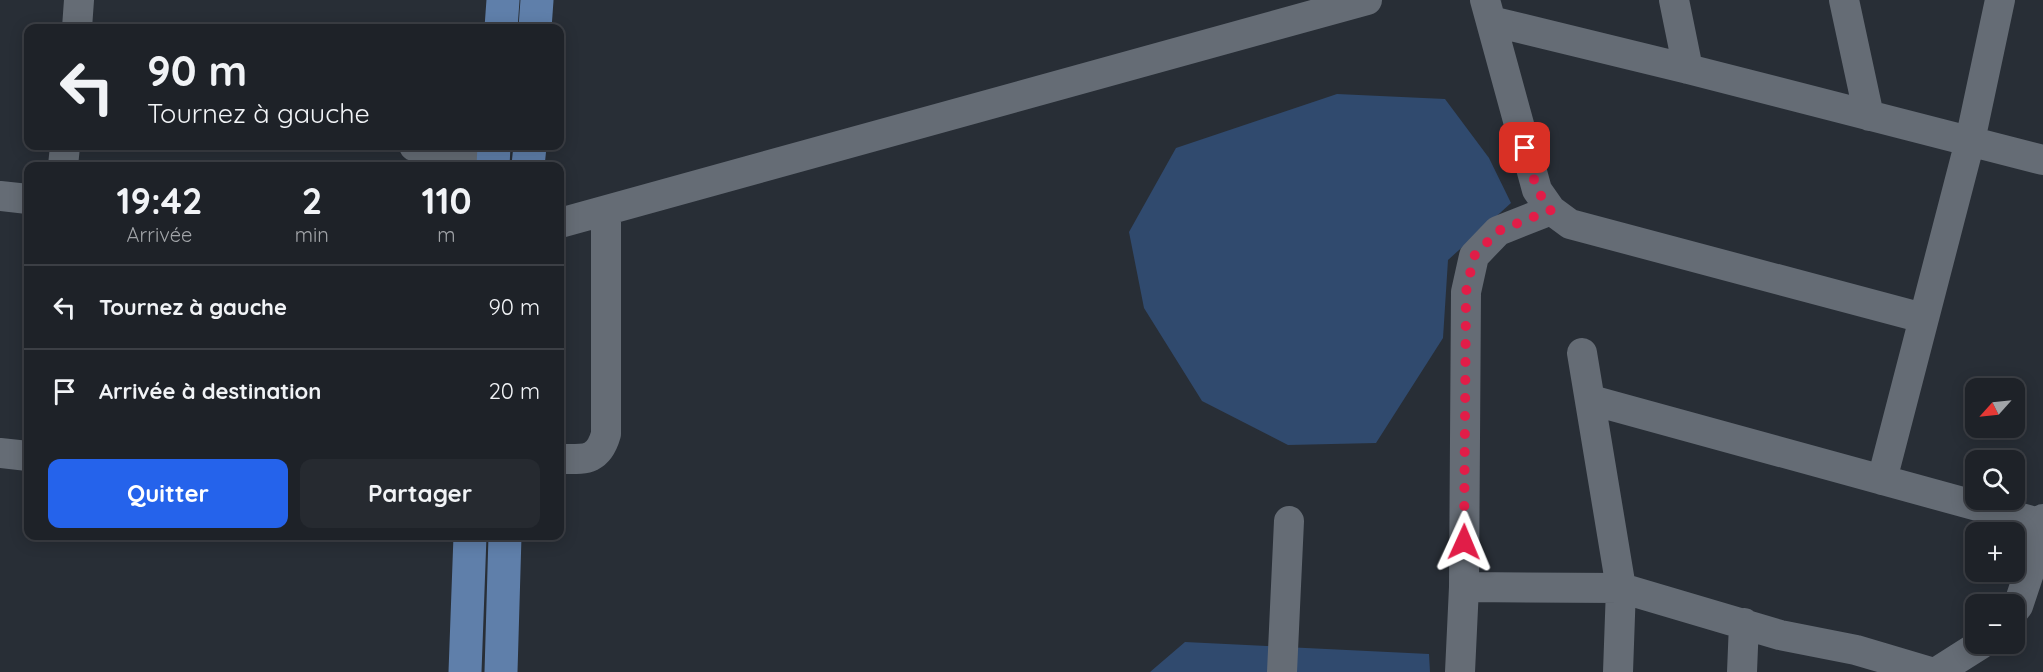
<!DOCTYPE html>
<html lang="fr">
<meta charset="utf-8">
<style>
body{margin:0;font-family:Quicksand,sans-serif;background:#262a30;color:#f1f3f6;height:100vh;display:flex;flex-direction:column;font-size:22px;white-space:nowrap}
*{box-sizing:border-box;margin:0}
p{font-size:20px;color:#a1a4a8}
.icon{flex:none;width:33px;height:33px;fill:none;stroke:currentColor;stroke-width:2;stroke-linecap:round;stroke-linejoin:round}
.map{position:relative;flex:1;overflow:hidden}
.details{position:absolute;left:24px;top:162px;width:540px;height:378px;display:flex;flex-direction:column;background:#1e2228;border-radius:12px;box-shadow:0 3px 15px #0003,0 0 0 2px #3c3f45}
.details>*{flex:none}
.banner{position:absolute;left:24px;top:24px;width:540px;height:126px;border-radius:12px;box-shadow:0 3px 15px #0003,0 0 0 2px #3c3f45;background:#1e2228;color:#f1f3f6;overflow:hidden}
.needle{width:39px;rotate:243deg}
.controls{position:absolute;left:1965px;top:378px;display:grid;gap:12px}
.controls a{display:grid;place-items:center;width:60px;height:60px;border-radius:12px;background:#1e2228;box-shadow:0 3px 15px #0003,0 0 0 2px #3c3f45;font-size:30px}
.pin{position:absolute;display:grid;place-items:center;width:51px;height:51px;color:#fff;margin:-26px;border-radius:12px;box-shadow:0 3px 9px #0006}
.me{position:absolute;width:66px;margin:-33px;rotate:1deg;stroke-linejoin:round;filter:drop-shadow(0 0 4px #0008)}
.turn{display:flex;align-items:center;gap:21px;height:126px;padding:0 24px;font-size:27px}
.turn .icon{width:78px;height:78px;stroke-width:2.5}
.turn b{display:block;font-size:42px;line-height:51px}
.eta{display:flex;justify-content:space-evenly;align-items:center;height:102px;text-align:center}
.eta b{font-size:36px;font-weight:700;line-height:42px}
.button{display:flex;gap:12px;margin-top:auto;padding:12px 24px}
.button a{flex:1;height:69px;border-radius:12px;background:#2563eb;color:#fff;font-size:24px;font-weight:700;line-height:69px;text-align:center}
.button a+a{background:#262a30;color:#f1f3f6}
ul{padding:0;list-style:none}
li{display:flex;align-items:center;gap:18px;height:84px;padding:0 24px;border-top:2px solid #3c3f45}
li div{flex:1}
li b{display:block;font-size:22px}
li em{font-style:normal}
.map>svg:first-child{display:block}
.green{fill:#304a6e}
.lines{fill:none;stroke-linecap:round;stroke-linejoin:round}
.minor{stroke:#656c75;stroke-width:30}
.major{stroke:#5f7faa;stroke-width:33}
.route{stroke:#e11d48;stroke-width:10;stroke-dasharray:0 18}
</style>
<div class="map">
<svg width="2043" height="672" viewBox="0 0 2043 672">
<rect width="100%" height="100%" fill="#282e36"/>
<path class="green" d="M1337,94L1445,99L1489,158L1511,203L1448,260L1443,338L1376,443L1288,445L1202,401L1144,308L1129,232L1176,148Z
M1185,642L1429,654L1430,672H1150Z"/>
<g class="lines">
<path class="minor" d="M1485,0L1537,190L1551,210L1570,224L1923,318
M1674,0L1688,69
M1844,0L1869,116
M1491,21L1688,69L2043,160
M77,28L79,0
M414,146L493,156
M63,166L65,146
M0,196L28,199
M560,223L1367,0
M1582,353L1621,588L1618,672
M1591,400L2043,524
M0,453L28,456
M560,459C584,459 598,462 606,434V211
M1882,480L1970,141L2000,0
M1464,587L1621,588L1780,635L1856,650L1930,672
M2014,611L2018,606L2035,555L2043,519
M1282,672L1289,521
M1460,672L1464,587L1466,292L1474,256L1498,231L1551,210
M1742,672L1744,623
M1937,672L1981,644"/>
<path class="major" d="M501,28L503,0
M535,28L537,0
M493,166L494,146
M528,166L530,146
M465,672L470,536
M501,672L505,536"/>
</g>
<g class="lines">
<path class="route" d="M1464,542L1466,292L1474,256L1498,231L1551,210L1537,190L1525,148"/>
</g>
</svg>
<div class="controls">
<a><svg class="needle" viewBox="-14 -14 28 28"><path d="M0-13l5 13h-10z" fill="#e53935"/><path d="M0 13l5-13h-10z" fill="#a1a4a8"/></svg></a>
<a><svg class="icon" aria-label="search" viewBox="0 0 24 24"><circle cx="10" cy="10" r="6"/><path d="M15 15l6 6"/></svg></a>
<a>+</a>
<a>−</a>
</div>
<div class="pin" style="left:1525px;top:148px;background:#d93025"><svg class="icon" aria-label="arrive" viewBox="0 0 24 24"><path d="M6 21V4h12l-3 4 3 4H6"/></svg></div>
<svg class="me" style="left:1464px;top:542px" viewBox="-20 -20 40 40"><path d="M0-17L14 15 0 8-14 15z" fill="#e11d48" stroke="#fff" stroke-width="4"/></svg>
<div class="banner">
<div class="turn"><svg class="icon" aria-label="left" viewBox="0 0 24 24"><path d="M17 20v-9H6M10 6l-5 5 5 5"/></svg><div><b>90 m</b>Tournez à gauche</div></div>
</div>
<section class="details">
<div class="eta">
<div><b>19:42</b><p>Arrivée</p></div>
<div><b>2</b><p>min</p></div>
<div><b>110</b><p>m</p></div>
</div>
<ul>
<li><svg class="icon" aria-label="left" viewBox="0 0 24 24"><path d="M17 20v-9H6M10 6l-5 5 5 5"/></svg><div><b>Tournez à gauche</b></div><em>90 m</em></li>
<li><svg class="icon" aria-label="arrive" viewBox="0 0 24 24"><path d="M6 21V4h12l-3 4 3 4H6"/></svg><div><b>Arrivée à destination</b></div><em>20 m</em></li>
</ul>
<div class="button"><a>Quitter</a><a>Partager</a></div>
</section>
</div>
